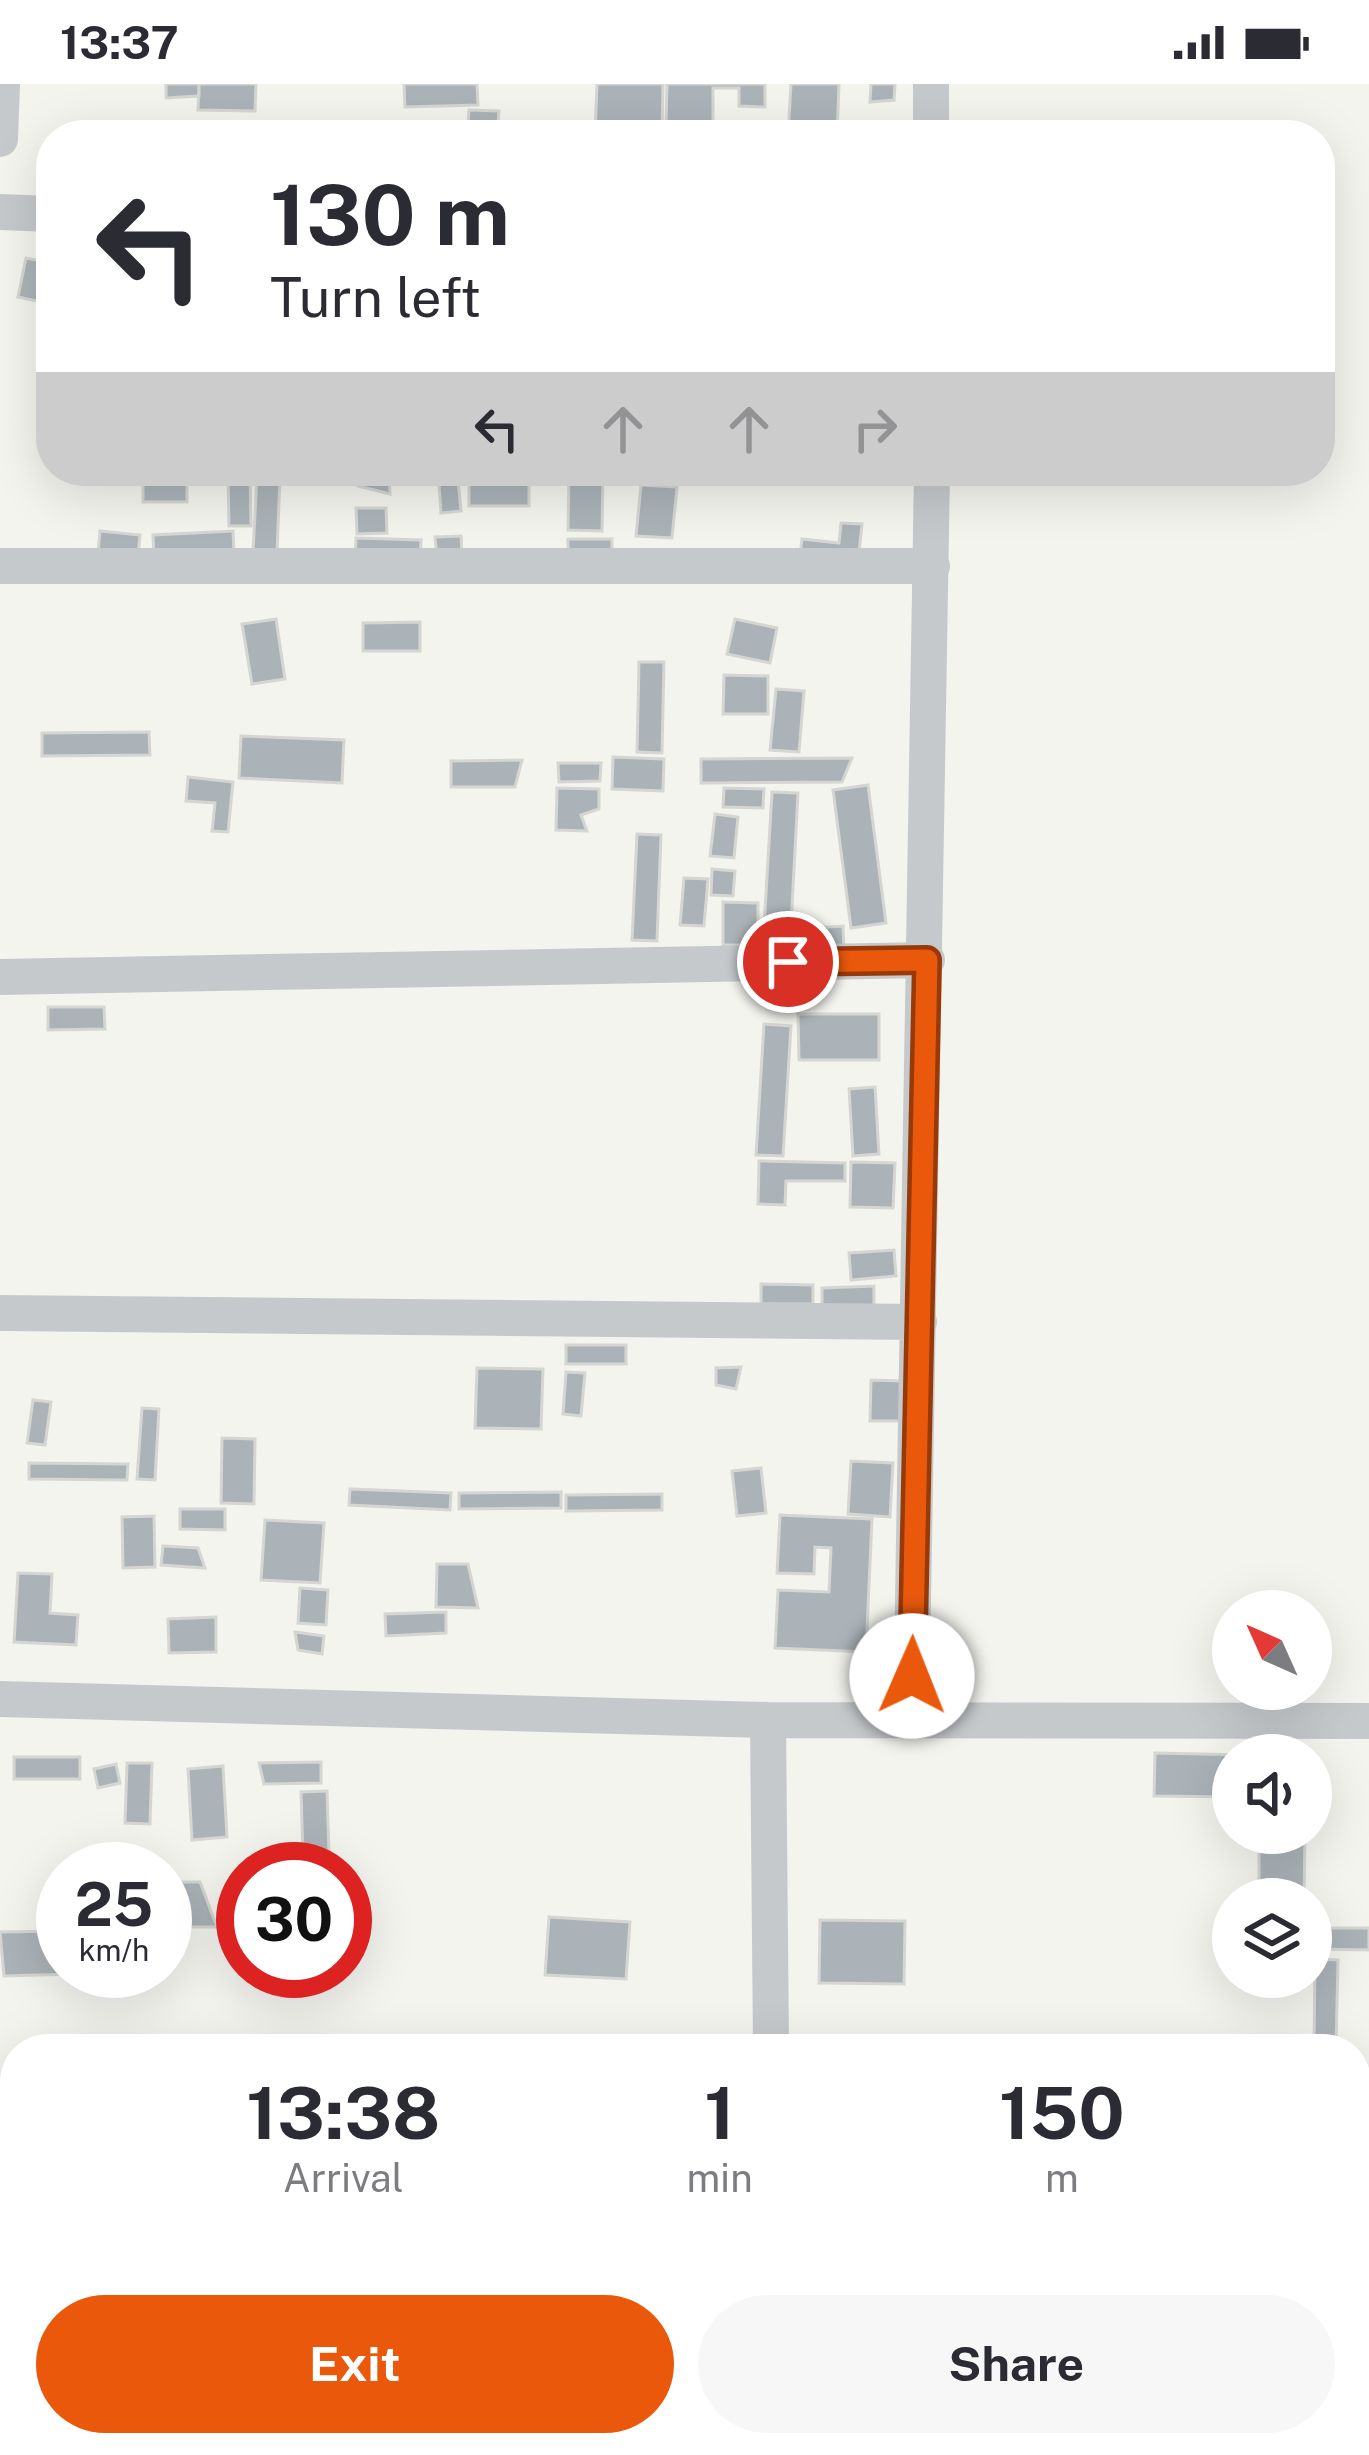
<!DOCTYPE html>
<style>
body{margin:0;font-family:"Public Sans",sans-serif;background:#f7f7f7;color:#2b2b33;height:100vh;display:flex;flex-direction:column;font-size:45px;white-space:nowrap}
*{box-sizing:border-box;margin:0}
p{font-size:39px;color:#7c7c81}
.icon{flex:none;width:66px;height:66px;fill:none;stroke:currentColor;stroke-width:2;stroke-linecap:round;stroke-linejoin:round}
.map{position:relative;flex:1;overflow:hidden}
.side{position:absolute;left:0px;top:1950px;width:1371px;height:423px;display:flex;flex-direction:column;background:#fff;border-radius:48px 48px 0 0;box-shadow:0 12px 48px #0002}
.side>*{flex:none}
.top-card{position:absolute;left:36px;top:36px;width:1299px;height:366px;border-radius:48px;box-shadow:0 12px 48px #0002;background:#fff;color:#2b2b33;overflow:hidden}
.needle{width:78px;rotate:315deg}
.controls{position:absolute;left:1212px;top:1506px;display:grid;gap:24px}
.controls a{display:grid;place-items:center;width:120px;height:120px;border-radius:50%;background:#fff;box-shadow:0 12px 48px #0002;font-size:60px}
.speed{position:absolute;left:36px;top:1758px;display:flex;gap:24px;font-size:60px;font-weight:700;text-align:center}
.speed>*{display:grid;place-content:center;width:156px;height:156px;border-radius:50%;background:#fff;box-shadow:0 12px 48px #0002;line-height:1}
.speed small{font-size:30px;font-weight:400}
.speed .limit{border:18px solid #d22;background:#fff;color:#111}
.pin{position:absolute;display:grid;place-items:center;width:102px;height:102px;color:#fff;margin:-51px;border:6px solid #fff;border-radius:50%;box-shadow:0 3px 12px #0007}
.me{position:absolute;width:132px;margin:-66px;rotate:1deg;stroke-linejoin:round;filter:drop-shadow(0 0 9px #0008)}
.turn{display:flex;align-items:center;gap:42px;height:252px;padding:0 36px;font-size:54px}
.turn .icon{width:156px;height:156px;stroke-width:2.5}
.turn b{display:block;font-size:84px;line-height:102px}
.lanes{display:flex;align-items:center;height:114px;padding:0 36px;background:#0003;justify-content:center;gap:60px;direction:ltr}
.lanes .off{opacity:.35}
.eta{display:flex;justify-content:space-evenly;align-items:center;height:204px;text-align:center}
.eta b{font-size:72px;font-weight:700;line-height:84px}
.primary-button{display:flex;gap:24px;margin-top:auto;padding:24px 36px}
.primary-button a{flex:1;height:138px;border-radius:72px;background:#ea580c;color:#fff;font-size:48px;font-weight:700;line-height:138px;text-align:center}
.primary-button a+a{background:#f7f7f7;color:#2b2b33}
.status{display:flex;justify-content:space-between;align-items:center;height:84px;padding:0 60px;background:#fff;direction:ltr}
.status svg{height:33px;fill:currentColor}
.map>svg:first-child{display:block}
.building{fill:#abb3b8;stroke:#d5d5d2;stroke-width:3}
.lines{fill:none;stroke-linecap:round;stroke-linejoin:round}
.street{stroke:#c6c9cc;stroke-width:36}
.route-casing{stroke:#983908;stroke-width:30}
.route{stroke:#ea580c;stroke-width:21}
</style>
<div class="status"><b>13:37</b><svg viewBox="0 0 49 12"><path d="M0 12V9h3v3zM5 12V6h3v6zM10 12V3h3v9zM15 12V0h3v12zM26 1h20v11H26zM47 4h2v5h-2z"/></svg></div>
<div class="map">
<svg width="1369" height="2371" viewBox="0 0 1369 2371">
<rect width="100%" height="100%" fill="#f4f4ef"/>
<path class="building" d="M166,0H199V12L166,14Z
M199,0H256L255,27L198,26Z
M404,0H477L478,21L405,23Z
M597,0H663L662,51H595Z
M667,0H765V23L739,22V4H713V43L666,42Z
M791,0H839L837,51H788Z
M871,0H895L894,16L870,18Z
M469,26L499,27L497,51H467Z
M901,38V51H859V41Z
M26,174L51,179V220L18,213Z
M47,254H51V299H47Z
M143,387H187V418H143Z
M228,387H250L251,442H229Z
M291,387H348V389L291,390Z
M357,387H389L390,410L358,402Z
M438,387H457L461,427L441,429Z
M469,387H529V422H469Z
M569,387H603L602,447L568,446Z
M640,387H675V393L640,392Z
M257,393H280L277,469L253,468Z
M641,401L677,403L672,454L636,452Z
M356,424H386L387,449L357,450Z
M841,439L862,440L858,478L800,472L802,455L839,459Z
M100,447L140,451L138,472L98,468Z
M233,447L234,470L154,474L153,451Z
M461,452L462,473L437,475L435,453Z
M356,454L421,456L420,476L355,475Z
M568,455H612V478H568Z
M276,535L285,595L252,600L242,540Z
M735,535L777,544L770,579L727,570Z
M420,538V567H363V539Z
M639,578H664L662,669L637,668Z
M724,591L768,592V630H723Z
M776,605L804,607L799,668L770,666Z
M149,648L150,671L42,672V649Z
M241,652L344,656L342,699L239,694Z
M613,673L664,675L663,707L612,705Z
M852,674L842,698L701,699V675Z
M522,676L515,703H451V677Z
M558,679H601L600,697L559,698Z
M188,693L233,698L228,748L212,747L215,719L186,717Z
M868,701L886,839L851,844L833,706Z
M557,704L599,705V725L581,731L587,747L556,746Z
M724,704L764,705L763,724L723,723Z
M772,708L798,709L790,861L763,860Z
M715,730L738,733L734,774L710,772Z
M637,750L661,751L657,857L632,856Z
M712,785L735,787L733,812L711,811Z
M684,794L708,795L704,842L680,841Z
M723,818L758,819V861H723Z
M843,842L844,865L815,867L814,844Z
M48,923H104L105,945L48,946Z
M798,930H879V976H799Z
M764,940L791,942L783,1072L756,1071Z
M875,1003L879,1070L853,1072L849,1005Z
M759,1077L845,1079V1097H786L785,1121L758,1120Z
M851,1078L895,1079L893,1124L850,1123Z
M894,1166L896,1192L851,1196L849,1169Z
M761,1200L813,1201V1220H761Z
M874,1202V1222L822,1224V1204Z
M566,1261H626V1280H566Z
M741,1283L736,1305L716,1301V1284Z
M477,1284L543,1285L541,1345L475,1344Z
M566,1288L585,1289L581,1332L563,1330Z
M871,1296L901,1297L900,1337H870Z
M33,1316L51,1318L45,1361L27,1359Z
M142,1324L159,1325L155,1396L137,1395Z
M222,1354L255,1355L254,1420L221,1419Z
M851,1377L893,1379L890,1433L848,1430Z
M29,1379L128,1380L127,1396L29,1395Z
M761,1384L766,1429L737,1432L732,1387Z
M350,1405L451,1409L450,1426L349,1421Z
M561,1408V1424L459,1425V1409Z
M662,1410V1426L566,1427V1411Z
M180,1425H225V1446L180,1445Z
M780,1431L872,1435L866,1568L775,1564L778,1506L829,1508L831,1464L815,1463L814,1490L777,1489Z
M154,1432L155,1483L123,1484L122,1433Z
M265,1436L324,1439L320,1499L261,1496Z
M163,1462L198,1464L205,1484L161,1481Z
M437,1480H468L478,1524L436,1523Z
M18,1489L52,1490L50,1529L78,1531L76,1561L14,1558Z
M300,1504L328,1506L326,1541L298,1539Z
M446,1528V1549L386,1552L385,1530Z
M216,1533V1568L169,1569L168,1535Z
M295,1548L324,1552L322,1570L298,1566Z
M1155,1669L1249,1671H1233V1713L1154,1712Z
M14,1673H80V1695H14Z
M321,1678V1699L264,1700L259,1679Z
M127,1679H152L150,1740L125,1739Z
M116,1680L120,1699L98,1704L94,1685Z
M223,1682L227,1753L192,1756L188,1685Z
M327,1707L329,1770H303L301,1708Z
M1259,1749H1305L1304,1815H1259Z
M165,1798H200L217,1843H165Z
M549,1833L630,1838L626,1895L545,1891Z
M820,1836L905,1837L904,1900L819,1899Z
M1316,1844H1369V1866L1316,1865Z
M63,1847V1887L112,1889L4,1892L0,1848Z
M1315,1875L1338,1876L1336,1965H1314Z
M2,2065H15V2249L0,2248Z
M1356,2077H1369V2098H1356Z
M1356,2218L1369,2219V2244H1356Z
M8,2248H15V2349H4Z"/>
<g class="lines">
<path class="street" d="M931,0V51
M0,55L2,0
M0,128L51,130
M0,482H932
M0,893L927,876
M0,1229L919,1238
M0,1615L768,1636L1369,1637
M768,1636L771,1965
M911,1636L932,387
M0,2048H15
M1356,2048H1369
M755,2371L756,2358"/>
</g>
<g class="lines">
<defs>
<path id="route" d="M788,878L927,876L912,1592"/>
</defs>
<use href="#route" class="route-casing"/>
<use href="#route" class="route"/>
</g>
</svg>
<div class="controls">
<a><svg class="needle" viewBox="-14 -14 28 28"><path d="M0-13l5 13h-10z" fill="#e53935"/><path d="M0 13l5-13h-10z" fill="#7c7c81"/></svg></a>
<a><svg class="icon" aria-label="sound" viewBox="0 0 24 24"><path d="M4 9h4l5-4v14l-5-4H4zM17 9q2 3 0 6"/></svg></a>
<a><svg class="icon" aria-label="layers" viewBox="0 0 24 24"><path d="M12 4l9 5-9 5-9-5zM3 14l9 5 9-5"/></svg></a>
</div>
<div class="speed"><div>25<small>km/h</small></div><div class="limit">30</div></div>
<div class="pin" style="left:788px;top:878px;background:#d93025"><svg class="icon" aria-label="arrive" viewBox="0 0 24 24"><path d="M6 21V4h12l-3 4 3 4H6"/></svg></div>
<svg class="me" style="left:912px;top:1592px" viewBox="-20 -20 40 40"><circle r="19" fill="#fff"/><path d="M0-13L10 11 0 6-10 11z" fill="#ea580c"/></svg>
<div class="top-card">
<div class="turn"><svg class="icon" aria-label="left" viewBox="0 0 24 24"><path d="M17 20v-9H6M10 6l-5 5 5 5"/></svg><div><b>130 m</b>Turn left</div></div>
<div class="lanes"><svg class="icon" aria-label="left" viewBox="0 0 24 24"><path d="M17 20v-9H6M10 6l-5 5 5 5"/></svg><svg class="icon off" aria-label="ahead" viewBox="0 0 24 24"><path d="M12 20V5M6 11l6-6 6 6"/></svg><svg class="icon off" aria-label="ahead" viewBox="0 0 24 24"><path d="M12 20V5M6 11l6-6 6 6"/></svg><svg class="icon off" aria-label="right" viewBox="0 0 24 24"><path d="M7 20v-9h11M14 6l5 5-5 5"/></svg></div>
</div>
<section class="side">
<div class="eta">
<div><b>13:38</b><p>Arrival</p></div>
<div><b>1</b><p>min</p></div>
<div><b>150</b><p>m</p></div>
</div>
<div class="primary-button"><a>Exit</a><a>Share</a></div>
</section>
</div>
